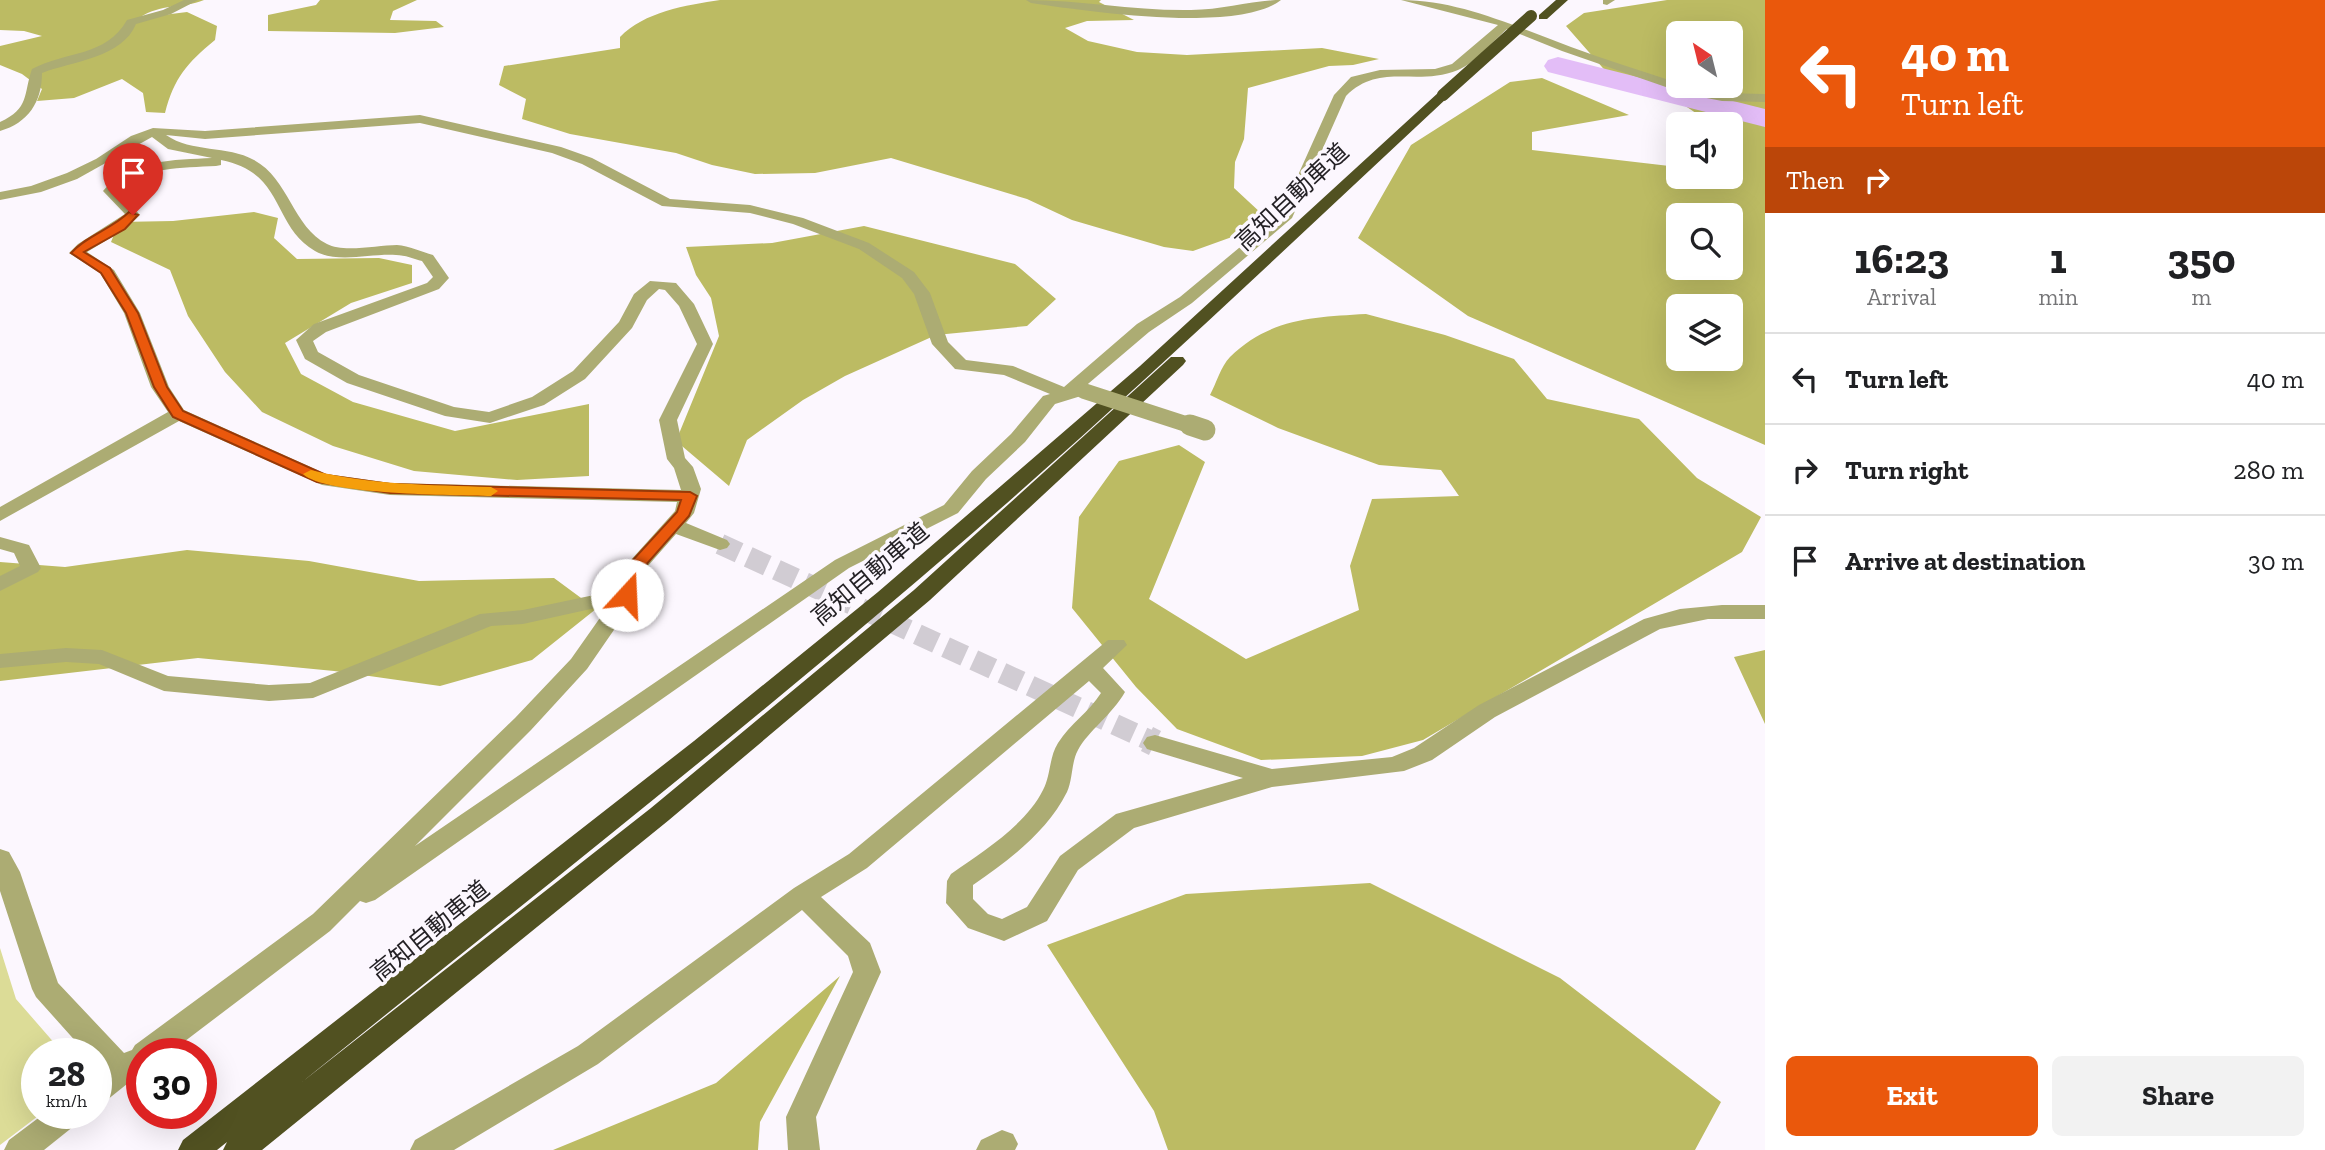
<!DOCTYPE html>
<meta charset="utf-8">
<style>
body{margin:0;font-family:"Zilla Slab","Noto Sans JP",serif;background:#f2f2f2;color:#202124;height:100vh;display:flex;flex-direction:column;font-size:26px;white-space:nowrap}
*{box-sizing:border-box;margin:0}
p{font-size:23px;color:#757577}
.icon{flex:none;width:38px;height:38px;fill:none;stroke:currentColor;stroke-width:2;stroke-linecap:round;stroke-linejoin:round}
.map{position:relative;flex:1;overflow:hidden}
.panel{display:flex;flex-direction:column;background:#fff;width:560px}
.panel>*{flex:none}
.hud{background:#ea580c;color:#fff;overflow:hidden}
.needle{width:46px;rotate:325deg}
.buttons{position:absolute;left:1666px;top:21px;display:grid;gap:14px}
.buttons a{display:grid;place-items:center;width:77px;height:77px;border-radius:10px;background:#fff;box-shadow:0 7px 28px #0002;font-size:35px}
.speed{position:absolute;left:21px;top:1038px;display:flex;gap:14px;font-size:35px;font-weight:700;text-align:center}
.speed>*{display:grid;place-content:center;width:91px;height:91px;border-radius:50%;background:#fff;box-shadow:0 7px 28px #0002;line-height:1}
.speed small{font-size:18px;font-weight:400}
.speed .limit{border:10px solid #d22;background:#fff;color:#111}
.pin{position:absolute;display:grid;place-items:center;width:60px;height:60px;color:#fff;margin:-72px -30px;border-radius:50% 50% 50% 0;rotate:-45deg;box-shadow:0 0 7px #0007}
.pin .icon{rotate:45deg}
.me{position:absolute;width:77px;margin:-38px;rotate:20deg;stroke-linejoin:round;filter:drop-shadow(0 0 5px #0008)}
.turn{display:flex;align-items:center;gap:24px;height:147px;padding:0 21px;font-size:32px}
.turn .icon{width:91px;height:91px;stroke-width:2.5}
.turn b{display:block;font-size:49px;line-height:60px}
.then{display:flex;align-items:center;height:66px;padding:0 21px;background:#0003;gap:14px;font-size:26px}
.eta{display:flex;justify-content:space-evenly;align-items:center;height:119px;text-align:center}
.eta b{font-size:42px;font-weight:700;line-height:49px}
.primary-button{display:flex;gap:14px;margin-top:auto;padding:14px 21px}
.primary-button a{flex:1;height:80px;border-radius:10px;background:#ea580c;color:#fff;font-size:28px;font-weight:700;line-height:80px;text-align:center}
.primary-button a+a{background:#f2f2f2;color:#202124}
ul{padding:0;list-style:none}
li{display:flex;align-items:center;gap:21px;height:91px;padding:0 21px;border-top:2px solid #e0e0e0}
li div{flex:1}
li b{display:block;font-size:26px}
li em{font-style:normal}
main{display:flex;flex:1;min-height:0}
.map>svg:first-child{display:block}
.green{fill:#dcdc97}
.forest{fill:#bcbb63;fill-rule:evenodd}
.lines{fill:none;stroke-linecap:round;stroke-linejoin:round}
.river{fill:#e3bdf7;fill-rule:evenodd}
.minor-tunnel-far1{stroke:#d1ccd3;stroke-width:21;stroke-dasharray:21 10;stroke-linecap:butt}
.minor-tunnel{stroke:#d1ccd3;stroke-width:27;stroke-dasharray:27 14;stroke-linecap:butt}
.minor{fill:#acac73;fill-rule:evenodd}
.highway{fill:#515121;fill-rule:evenodd}
.minor-bridge-far1{stroke:#acac73;stroke-width:16}
.minor-bridge{stroke:#acac73;stroke-width:21}
.highway-bridge{stroke:#515121;stroke-width:12}
.route{fill:#ea580c;stroke:#983908;stroke-width:2}
.slow{fill:#f59e0b}
.labels{text-anchor:middle;stroke-width:7;stroke-linejoin:round;paint-order:stroke}
.street-label{font-size:24px;fill:#242125;stroke:#fcf7fe}
</style>
<main>
<div class="map">
<svg width="1765" height="1150" viewBox="0 0 1765 1150">
<rect width="100%" height="100%" fill="#fcf7fe"/>
<path class="green" d="M0,948L16,999L63,1053L37,1054V1113H42L0,1145Z"/>
<path class="forest" d="M0,0H204C182,9 161,3 139,18L187,12L217,26L215,40C187,63 174,78 165,113L146,112L143,93L122,79L74,98L37,101L42,89L22,74L0,65V46L42,36L24,31L0,30Z
M320,0H417L393,11L390,20L436,21L444,27L395,33L268,31V15L316,5Z
M720,0H1101L1099,2L1134,20L1087,21L1065,28L1088,41L1137,52L1187,55L1322,48L1379,59L1353,65L1329,66L1248,88L1244,139L1235,162L1234,188L1262,214L1243,233L1193,251L1164,247L1072,220L1027,199L891,158L815,173L755,174L712,165L676,153L570,134L522,119L526,99L499,85L504,66L620,48V37C644,12 686,5 720,0Z
M1667,0H1765V445L1468,316L1358,238L1411,145L1510,82L1542,78L1629,115L1532,132V150L1678,167V177H1731V124H1712L1681,103L1609,75L1566,26L1584,13ZM1678,33H1731V86H1678ZM1678,215H1731V268H1678ZM1678,306H1731V359H1678Z
M254,212L278,218L274,238L297,259L379,258L412,265V283L351,303L285,343L301,374L353,402L455,431L589,404V476L517,480L414,471L333,446L262,412L225,372L188,316L170,270L111,242L119,222L173,221Z
M864,226L1015,264L1056,299L1027,326L936,335L845,376L803,400L747,440L729,486L676,441L719,336L711,298L696,275L686,247L772,243Z
M1366,314L1445,335L1514,359L1547,399L1639,419L1697,478L1761,517L1742,552L1423,740L1362,756L1261,760L1177,729L1136,687L1072,608L1079,517L1119,461L1179,445L1205,462L1149,599L1246,659L1359,610L1350,566L1372,499L1459,496L1441,470L1379,465L1278,428L1210,395C1216,384 1221,366 1230,357C1270,318 1314,317 1366,314Z
M187,550L309,561L419,581L554,578L596,609L532,660L440,686L334,671L198,658L0,681V562L65,567Z
M1765,650V724L1734,657Z
M1370,883L1560,978L1721,1102L1695,1150H1168L1154,1111L1047,945L1186,894Z
M840,976L760,1122L758,1150H553L716,1083Z"/>
<g class="lines">
<path class="river" d="M1558,57L1765,109V127L1548,72L1544,66L1548,60Z"/>
<path class="minor-tunnel-far1" d="M720,544L1151,741"/>
<path class="minor-tunnel" d="M1147,739L1155,743"/>
<path class="minor" d="M184,0H198L171,14L136,24C122,58 73,61 42,73C42,102 28,123 0,131V122C30,108 23,95 32,69C66,51 106,57 127,20L163,10Z
M1026,0C1081,0 1136,11 1191,10C1223,10 1253,0 1281,0C1238,34 1085,11 1031,3Z
M1401,0C1460,0 1516,27 1571,47C1606,60 1643,71 1678,83V86L1722,93L1765,94V102L1722,101L1686,94L1562,51L1507,29C1493,41 1475,63 1458,70C1417,87 1380,62 1346,96L1292,218L1192,303L1149,332L1082,389L1084,392L1081,396L1055,404L1025,442L986,479L958,513L849,568L375,900L366,903L360,901L330,931L168,1054H142V1072L107,1100L96,1104V1073L101,1070L96,1064V1054H87L36,997L32,989L0,891V849L9,852L20,872L58,983L124,1053L132,1050L135,1045L313,914L515,718L571,659L609,605L523,624L491,626L313,698L269,701L164,691L99,664L66,662L0,668V654L66,648L102,650L168,676L269,685L310,683L480,614L523,610L618,590L630,561L675,511L677,502L390,495L322,485L179,421L0,521V507L168,412L151,387L124,313L100,273L69,253L78,244L125,214L103,191C128,159 175,160 212,158L168,149L152,137L77,179L41,192L0,200V192L31,186L67,173L96,159L131,136L153,128L205,131L420,115L561,147L592,158L670,199L750,205L803,218L869,243L914,272L930,293L948,342L966,360L1013,366L1064,387L1137,324L1180,297L1281,213L1334,95L1351,77L1380,70L1435,69L1452,64L1498,25ZM420,123L552,153L582,164L662,206L750,213L793,224L859,249L902,278L914,294L932,344L955,369L1004,375L1050,394L1043,396L1011,434L972,471L944,505L835,560L415,846L531,730L587,669L638,595L647,567L676,534L720,550L727,548L730,544L727,540L686,523L694,513L701,489L693,467L685,458L677,420L713,344L694,304L676,283L650,281L634,294L619,322L573,371L532,397L489,412L454,407L359,375L318,352L313,341L326,332L439,289L449,278L433,255C422,252 409,246 397,245C378,245 343,253 327,244C293,227 289,179 254,160C227,145 192,153 166,135L205,139ZM221,160C286,173 271,225 315,251C338,264 371,253 396,255C405,255 414,259 422,261L433,277L427,283L314,324L296,340L305,359L347,383L445,416L490,423L544,405L585,379L632,328L647,300L659,289L665,290L679,306L697,344L659,420L667,459L674,468L681,490L390,483L326,474L184,410L169,387L140,313L114,270L87,252L125,229L140,215L118,191C143,166 182,168 216,166L221,165Z
M1603,0H1615L1607,5L1603,4Z
M0,537L29,545L41,568L38,572L0,591V576L20,566L14,553L0,549Z
M1722,605H1765V619H1708L1660,629L1495,717L1432,760L1404,771L1272,787L1134,828L1078,870L1047,921L1004,941L968,928L946,903L947,881L951,874C983,851 1025,826 1043,790C1051,775 1049,757 1058,743C1070,724 1089,712 1101,693L1089,681L867,868L821,897L870,943L881,972L816,1117L820,1150H788L786,1117L853,972L848,956L802,910L598,1064L454,1150H410L415,1140L578,1046L794,888L849,854L1108,640H1124L1127,645L1103,668L1125,692C1112,715 1088,731 1078,750C1071,763 1073,779 1067,792C1047,832 1009,860 973,885V899L988,914L1002,919L1027,907L1060,856L1116,814L1243,778L1147,749L1143,743L1147,737L1155,735L1272,769L1392,757L1414,748L1479,705L1644,619L1680,609Z
M45,1113H83L79,1122L44,1150H4L9,1140Z
M1002,1130L1013,1134L1018,1144L1015,1150H976L981,1140Z"/>
<path class="highway" d="M1556,0H1568L1547,19H1539V15Z
M1443,91L1449,95L1447,98C1264,269 1083,441 891,603C698,767 499,923 302,1082L651,808L914,590L1171,357H1183L1186,361L1183,365L930,600L669,820L262,1150H223L227,1142L217,1150H178L183,1140L694,741L878,592L1140,366L1439,92Z"/>
<path class="minor-bridge-far1" d="M1084,391L1195,427"/>
<path class="minor-bridge" d="M1190,425L1205,430"/>
<path class="highway-bridge" d="M1443,95L1531,16"/>
</g>
<path class="route" d="M129,212L138,215L125,229L84,252L110,268L138,313L167,387L183,411L326,475L390,484L690,492L697,496L689,516L644,567L635,595L627,600L619,595L631,562L677,512L681,500L390,493L317,482L173,417L154,387L126,313L101,273L71,253C87,235 112,229 129,212Z"/>
<path class="slow" d="M311,470C370,485 430,485 491,487L498,491L491,496C456,495 324,495 303,474Z"/>
<g class="labels">
<g class="street-label">
<text transform="translate(1292 197) rotate(-43)" y="8">高知自動車道</text>
<text transform="translate(870 574) rotate(-40)" y="8">高知自動車道</text>
<text transform="translate(430 931) rotate(-39)" y="8">高知自動車道</text>
</g>
</g>
</svg>
<div class="buttons">
<a><svg class="needle" viewBox="-14 -14 28 28"><path d="M0-13l5 13h-10z" fill="#e53935"/><path d="M0 13l5-13h-10z" fill="#757577"/></svg></a>
<a><svg class="icon" aria-label="sound" viewBox="0 0 24 24"><path d="M4 9h4l5-4v14l-5-4H4zM17 9q2 3 0 6"/></svg></a>
<a><svg class="icon" aria-label="search" viewBox="0 0 24 24"><circle cx="10" cy="10" r="6"/><path d="M15 15l6 6"/></svg></a>
<a><svg class="icon" aria-label="layers" viewBox="0 0 24 24"><path d="M12 4l9 5-9 5-9-5zM3 14l9 5 9-5"/></svg></a>
</div>
<div class="speed"><div>28<small>km/h</small></div><div class="limit">30</div></div>
<div class="pin" style="left:133px;top:215px;background:#d93025"><svg class="icon" aria-label="arrive" viewBox="0 0 24 24"><path d="M6 21V4h12l-3 4 3 4H6"/></svg></div>
<svg class="me" style="left:627px;top:595px" viewBox="-20 -20 40 40"><circle r="19" fill="#fff"/><path d="M0-13L10 11 0 6-10 11z" fill="#ea580c"/></svg>
</div>
<section class="panel">
<div class="hud">
<div class="turn"><svg class="icon" aria-label="left" viewBox="0 0 24 24"><path d="M17 20v-9H6M10 6l-5 5 5 5"/></svg><div><b>40 m</b>Turn left</div></div>
<div class="then">Then<svg class="icon" aria-label="right" viewBox="0 0 24 24"><path d="M7 20v-9h11M14 6l5 5-5 5"/></svg></div>
</div>
<div class="eta">
<div><b>16:23</b><p>Arrival</p></div>
<div><b>1</b><p>min</p></div>
<div><b>350</b><p>m</p></div>
</div>
<ul>
<li><svg class="icon" aria-label="left" viewBox="0 0 24 24"><path d="M17 20v-9H6M10 6l-5 5 5 5"/></svg><div><b>Turn left</b></div><em>40 m</em></li>
<li><svg class="icon" aria-label="right" viewBox="0 0 24 24"><path d="M7 20v-9h11M14 6l5 5-5 5"/></svg><div><b>Turn right</b></div><em>280 m</em></li>
<li><svg class="icon" aria-label="arrive" viewBox="0 0 24 24"><path d="M6 21V4h12l-3 4 3 4H6"/></svg><div><b>Arrive at destination</b></div><em>30 m</em></li>
</ul>
<div class="primary-button"><a>Exit</a><a>Share</a></div>
</section>
</main>
